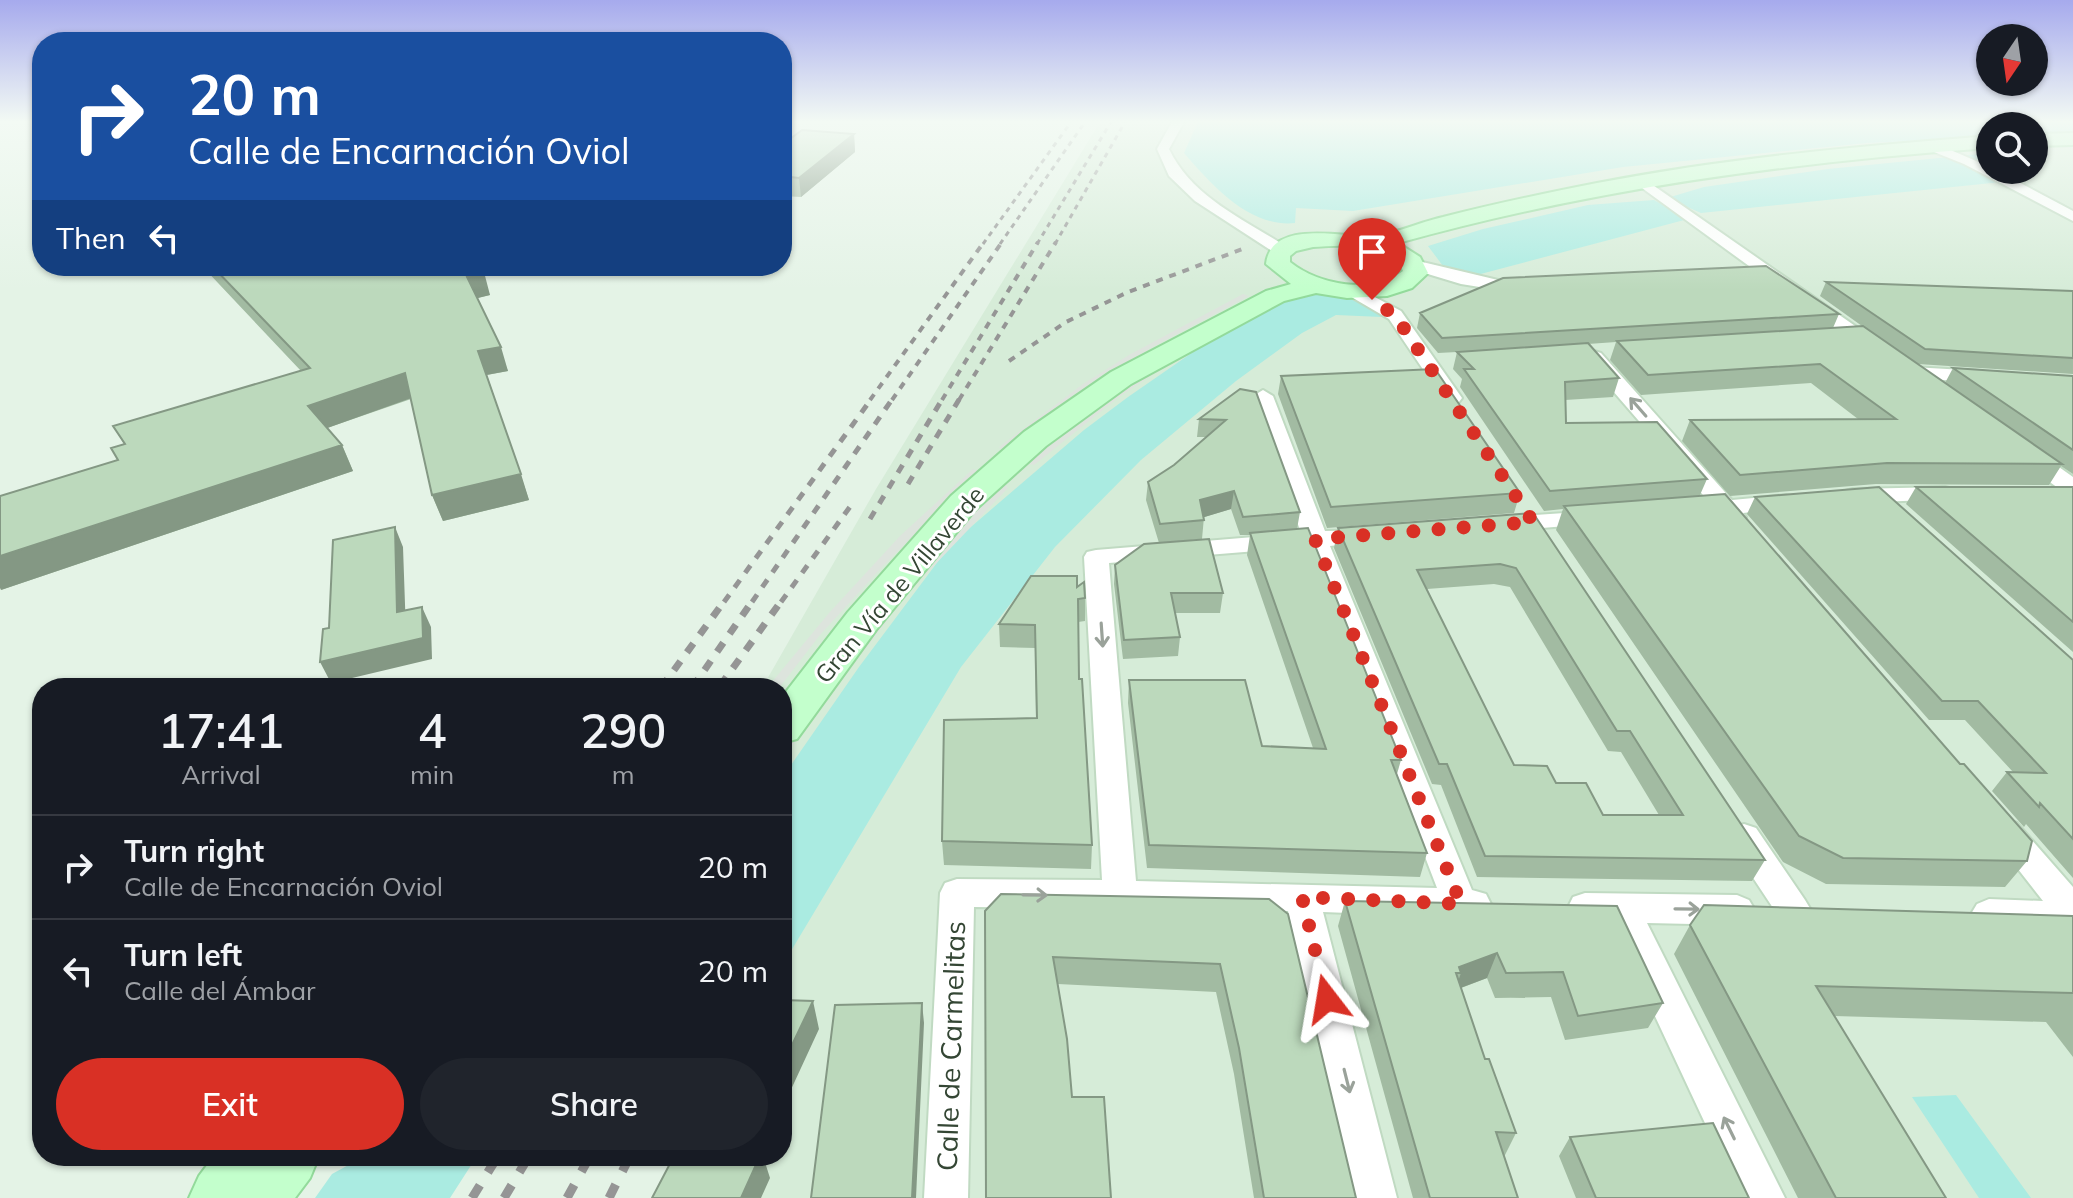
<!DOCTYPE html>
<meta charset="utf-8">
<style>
body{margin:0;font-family:Mulish,sans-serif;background:#20242c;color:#f1f3f6;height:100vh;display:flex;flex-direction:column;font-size:30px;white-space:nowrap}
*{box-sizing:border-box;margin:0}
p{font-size:26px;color:#9ea1a6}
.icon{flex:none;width:44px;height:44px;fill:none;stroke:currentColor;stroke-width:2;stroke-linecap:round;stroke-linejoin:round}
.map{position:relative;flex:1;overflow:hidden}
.drawer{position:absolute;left:32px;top:678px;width:760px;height:488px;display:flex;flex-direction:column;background:#171b24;border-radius:32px;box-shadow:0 2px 6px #0004}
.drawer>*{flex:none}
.hud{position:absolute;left:32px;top:32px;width:760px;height:244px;border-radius:32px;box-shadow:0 2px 6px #0004;background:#1a4fa0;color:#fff;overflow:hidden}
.needle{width:52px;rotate:193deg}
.tools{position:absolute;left:1976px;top:24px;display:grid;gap:16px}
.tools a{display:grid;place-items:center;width:72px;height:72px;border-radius:50%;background:#171b24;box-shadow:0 2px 6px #0004;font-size:40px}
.pin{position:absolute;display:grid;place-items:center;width:68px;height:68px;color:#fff;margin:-82px -34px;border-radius:50% 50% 50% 0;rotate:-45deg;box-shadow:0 0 8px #0007}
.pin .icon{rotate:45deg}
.me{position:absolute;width:88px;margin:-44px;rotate:346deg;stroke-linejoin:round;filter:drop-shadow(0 0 6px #0008)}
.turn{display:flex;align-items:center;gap:28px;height:168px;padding:0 24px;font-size:36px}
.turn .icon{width:104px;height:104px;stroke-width:2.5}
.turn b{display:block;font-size:56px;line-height:68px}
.then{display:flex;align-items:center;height:76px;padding:0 24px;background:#0003;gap:16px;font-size:30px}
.eta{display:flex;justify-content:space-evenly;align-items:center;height:136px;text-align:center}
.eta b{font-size:48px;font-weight:600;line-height:56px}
.action{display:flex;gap:16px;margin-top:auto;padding:16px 24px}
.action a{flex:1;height:92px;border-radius:48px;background:#d93025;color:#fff;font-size:32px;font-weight:600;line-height:92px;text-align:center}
.action a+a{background:#20242c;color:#f1f3f6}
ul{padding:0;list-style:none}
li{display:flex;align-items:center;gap:24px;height:104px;padding:0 24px;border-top:2px solid #363941}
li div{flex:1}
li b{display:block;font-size:30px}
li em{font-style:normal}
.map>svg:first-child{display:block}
.residential{fill:#d6ecd8;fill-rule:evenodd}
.green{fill:#aaebe1}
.parking{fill:#dde4dd}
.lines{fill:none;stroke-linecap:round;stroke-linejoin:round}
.street-casing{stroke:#c0dac2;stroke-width:4}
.secondary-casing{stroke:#93da9b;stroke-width:4}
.street{fill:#fff;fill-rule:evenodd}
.secondary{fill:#c3ffcc;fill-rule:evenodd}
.rail-far4{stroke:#959595;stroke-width:3;stroke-dasharray:5 5;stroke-linecap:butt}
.rail-far3{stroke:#959595;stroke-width:4;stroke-dasharray:7 7;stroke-linecap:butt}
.rail-far2{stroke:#959595;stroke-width:5;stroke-dasharray:9 9;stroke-linecap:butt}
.rail-far1{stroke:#959595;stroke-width:7;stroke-dasharray:11 11;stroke-linecap:butt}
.rail{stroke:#959595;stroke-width:9;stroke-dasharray:15 15;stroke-linecap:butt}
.wall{fill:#a2bba2;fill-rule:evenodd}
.shaded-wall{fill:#849884}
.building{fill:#bcd9bc;stroke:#849884;stroke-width:2;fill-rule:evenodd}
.oneway{stroke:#9aa29a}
.route{stroke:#d93025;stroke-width:14;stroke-dasharray:0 25.2}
.labels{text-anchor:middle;stroke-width:6;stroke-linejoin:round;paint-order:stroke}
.street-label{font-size:24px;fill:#344634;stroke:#fff}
.near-street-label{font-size:28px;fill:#344634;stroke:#fff}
</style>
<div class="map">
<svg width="2073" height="1198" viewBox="0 0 2073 1198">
<rect width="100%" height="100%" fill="#e4f3e6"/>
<path class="residential" d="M1100,122H2073V1198H677L698,1156H782V688H762L876,489ZM1990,126H2034V170H1990Z"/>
<path class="green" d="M1198,122H2073V135L2034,136V126H1990V137L1867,143L1623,167L1353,211L1296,208L1295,223C1249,228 1211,184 1184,153Z
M1990,153V170H2023L2021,180L1701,213L1667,198L1704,187L1828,169Z
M1654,200L1688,219L1473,276L1443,266L1428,246L1483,229L1588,205Z
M1302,293C1323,296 1375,294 1382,317L1336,315L1302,333L1236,381L1141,460L1055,547L961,667L782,966V778L859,667L951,544L1084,430L1128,397L1222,332L1281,299Z
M1956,1095L2031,1198H1979L1912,1097Z
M365,1156H477L450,1198H315L332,1174Z"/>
<path class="parking" d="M1243,294L1249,296L1151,348L1106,375L1003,451L999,447L1083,384L1129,355Z
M1188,351L1119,397L1034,465L1025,463L1128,383Z
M973,469L979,471L884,565L820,635L779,688H767L829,613L900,536Z
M1003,483L1008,488L908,593L782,759V742L973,511Z"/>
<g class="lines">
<defs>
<path id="street" d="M1172,122H1184L1169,149C1192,197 1243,219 1287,247V253H1275L1195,201L1169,176L1157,149Z
M1939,145L1990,167V170H1996L2073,211V221L1964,164L1934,152L1933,149Z
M1647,181L1881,344L1883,348L1881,352H1867L1642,188V182Z
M1414,260L1498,280L1500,284L1492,289L1461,284L1408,268L1406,265Z
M1354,286L1401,311L1462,398L1459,402H1445L1389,319L1348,295L1345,291Z
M1594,351L1601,353L1732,500L1786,495L1794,497L1798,502L1794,507L1743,513L1746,517L1742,522C1732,525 1727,523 1720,515H1693L1689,510L1693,505L1709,502L1587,361L1585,357Z
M1912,367L1982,371L1992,377L1982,383L1905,377L1902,373Z
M1263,390L1273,396L1325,531L1380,530L1383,535L1380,540L1330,546L1472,890L1486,894L1491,904L1486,914L1474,918L1323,912L1397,1198H1353L1288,911L974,907L968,1198H924L940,893L945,883L957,879L1102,880L1084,557L1087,552L1096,550L1301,533L1253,396ZM1306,547L1437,888L1136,881L1109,563Z
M2027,448L2035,450L2073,477V495L2065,493L2019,460L2016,455L2019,450Z
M1945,487L1953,489L1956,494L1953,499L1853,503L1845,501L1842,496L1845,491L1853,489Z
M1594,511L1602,513L1606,518L1602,523L1506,531L1498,529L1494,524L1498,519L1506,517Z
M2005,819L2017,823L2073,887V931L1989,929L1977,924L1971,914L1977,904L1989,899L2043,901L1989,832L1993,823Z
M1744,824L1756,828L1805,900L1811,910L1805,920L1793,925L1781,920L1732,846L1728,837L1732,828Z
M1585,893L1737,895L1749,900L1755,910L1749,920L1737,925L1647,923L1785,1198H1740L1611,922L1585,921L1573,917L1568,907L1573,897Z"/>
<path id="secondary" d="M2073,133V145L2034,146V134Z
M1990,136V148C1789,162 1592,189 1398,243L1420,257L1428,273L1412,288L1387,296L1347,298L1316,293L1284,301L1131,384L1046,446L975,510L876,630L797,739L782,743V697L848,612L951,496L1024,432L1111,372L1266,291L1291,284L1266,264C1271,218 1344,238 1372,236C1395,234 1420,222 1443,217C1494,204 1546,193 1597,183C1727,158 1859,146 1990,136ZM1313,247C1339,245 1392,241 1403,271C1372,295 1319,285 1290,262V256L1296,251Z
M214,1156H319L310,1178L295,1198H189L199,1176Z"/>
</defs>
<use href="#street" class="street-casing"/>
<use href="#secondary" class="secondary-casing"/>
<use href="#street" class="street"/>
<use href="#secondary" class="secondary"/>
<path class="rail-far4" d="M983,244L1071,122
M1000,244L1085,122
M1037,244L1111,122
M1055,244L1125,122"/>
<path class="rail-far3" d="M1009,361L1066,322L1128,292L1245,248
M870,400L984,242
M892,400L1002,242
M942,400L1038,242
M959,400L1056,242"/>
<path class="rail-far2" d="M908,484L960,398
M870,519L943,398
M724,602L872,398
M752,602L893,398
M781,602L852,504"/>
<path class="rail-far1" d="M720,686L782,600
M661,688L725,600
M692,688L753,600"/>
<path class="rail" d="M472,1198L498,1156
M504,1198L529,1156
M567,1198L590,1156
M609,1198L630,1156"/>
</g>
<path class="wall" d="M854,134L855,152L801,197L782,196V145Z
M202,266H474L490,295L477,298L508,371L487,375L529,500L443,521L432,495L411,399L327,428L342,445L353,471L1,590L118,460L124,444L113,426L301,371Z
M1826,282L2073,291V374L1918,364L1945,383L1953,368L2073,376V474L2061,466L2049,485L1876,484L1730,496L1682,441L1690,420L1858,419L1811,383L1641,395L1610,360L1616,342L1588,344L1619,378L1613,397L1565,400L1566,423L1707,479L1700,495L2027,861L2005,887L1826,884L1783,862L1556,530L1563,509L1544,511L1460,387L1462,379L1453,369L1457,352L1438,353L1417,328L1420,313L1839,314L1833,328L1869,331L1820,296Z
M1281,376L1520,493L1514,513L1327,528L1278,394Z
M1240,389L1300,512L1297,529L1401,760L1397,774L1427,853L1420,877L1147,868L1128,703L1129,680L1262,746L1313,748L1247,555L1250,535H1240L1231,509L1204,517L1202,539L1159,543L1146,500L1148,482L1174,465L1206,437H1197L1199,419Z
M1916,487H2073V652L1906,504Z
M1755,497L2073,660V878L2026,824L2024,827L1992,791L2007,772H2013L1965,720H1929L1747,514Z
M1533,513L1765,860L1752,881L1477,877L1441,785L1432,784L1334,548L1338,528ZM1494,584L1510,587L1608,751L1621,752L1659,815H1603L1556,783L1514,765L1427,589Z
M1115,565L1223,593L1220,613H1175L1180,637L1178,656L1123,659L1114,584Z
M1077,587L1085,598V621L1078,622L1079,679L1092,845L1091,869L944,865L942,841L1036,718L1035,648L1000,647L999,624Z
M1269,899L1356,1198H1254L1234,1074L1216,992L1058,984L1072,1097L1111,1198L985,911Z
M1345,901L1663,1003L1648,1028L1565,1040L1551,997L1495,998L1487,978L1461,988L1485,1059L1516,1133L1504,1157L1518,1198H1413L1338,926Z
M2073,916V1057L2046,1022L1834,1016L1946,1198H1798L1674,954L1690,925Z
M1570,1137L1749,1198H1576L1559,1156Z"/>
<path class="shaded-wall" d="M854,134L855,152L801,197L799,178Z
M484,272L490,295L474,299L467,277Z
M501,347L508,371L486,375L478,351Z
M405,373L414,397L319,431L308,406Z
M342,445L353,471L1,590L0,588V556Z
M521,474L529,500L443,521L432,495Z
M1234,491L1231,509L1198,519L1200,500Z
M395,527L403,547L406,633L397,612Z
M422,607L431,627L432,659L331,683L320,662Z
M1497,953L1487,978L1455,990L1461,973L1459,967Z
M813,1001L819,1029L782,1109V1066Z
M922,1003L924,1023L916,1198H912Z
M747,1156H763L770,1178L761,1198H741Z"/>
<path class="building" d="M802,130L854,134L799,178L782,176V145Z
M212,266H474L484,272L467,277L501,347L478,351L521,474L432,495L405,373L308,406L342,445L0,556V496L118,460L111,448L125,444L113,426L310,368Z
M1766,266L1839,314L1442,338L1420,313L1503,278Z
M1826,282L2073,291V358L1925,349Z
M1863,326L2062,464L1887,463L1740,475L1690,420L1896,419L1820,364L1648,375L1617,341Z
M1588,343L1619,378L1565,382L1566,423L1657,422L1707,479L1550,491L1464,369H1474L1457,352Z
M1953,368L2073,376V450Z
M1435,369L1520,493L1331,507L1281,376Z
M1240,389L1256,392L1300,512L1243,517L1234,491L1200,500L1204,520L1160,524L1148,482L1174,465L1226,420L1199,419Z
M1879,487L2073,660V839L2040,803L2039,807L2007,772L2046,773L1978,701H1942L1755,497Z
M1916,487H2073V622Z
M1725,494L1960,764H1964L2032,841L2027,861L1843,858L1799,836L1564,506Z
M1533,513L1765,860L1485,856L1447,764H1439L1338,528ZM1500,564L1516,568L1617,731H1630L1683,815H1603L1586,783H1556L1547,766L1514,765L1417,570Z
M395,527L397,612L422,607L423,638L320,662L323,629L329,628L333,540Z
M1308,528L1401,760H1391L1427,853L1149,845L1129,680H1245L1262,746L1326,749L1250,533Z
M1209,539L1223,593H1171L1180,637L1124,640L1115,565L1144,544Z
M1031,576H1077V587L1084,582L1085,598L1078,599L1079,679H1082L1092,845L942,841L944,720L1037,718L1035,625L999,624Z
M1001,894L1269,899L1288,914L1356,1198H1264L1239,1048L1220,964L1053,957L1067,1039L1072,1097H1104L1111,1198H986L985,911Z
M1345,901L1617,906L1663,1003L1578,1016L1563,972L1506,973L1497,953L1459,967L1461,973H1456L1485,1059H1489L1516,1133L1496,1132L1518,1198H1430Z
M1704,905L2073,916V993L1816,986L1946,1198H1836L1690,925Z
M782,1000L813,1001L782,1066Z
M922,1003L912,1198H811L835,1005Z
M1713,1123L1749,1198H1596L1570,1137Z
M674,1156H760L741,1198H652Z"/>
<defs><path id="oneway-shaft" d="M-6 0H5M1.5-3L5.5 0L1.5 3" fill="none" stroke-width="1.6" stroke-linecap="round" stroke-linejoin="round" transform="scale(2)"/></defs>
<g class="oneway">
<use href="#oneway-shaft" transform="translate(1638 407) rotate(-131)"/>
<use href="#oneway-shaft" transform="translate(1102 635) rotate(86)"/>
<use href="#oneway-shaft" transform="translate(1035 895) rotate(1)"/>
<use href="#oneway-shaft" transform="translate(1687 909) rotate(1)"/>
<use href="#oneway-shaft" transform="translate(1347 1081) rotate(76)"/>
<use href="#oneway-shaft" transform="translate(1729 1128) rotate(-116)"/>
</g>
<linearGradient id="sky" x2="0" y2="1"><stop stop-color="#a6aaed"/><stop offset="0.42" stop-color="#f3faf4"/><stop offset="1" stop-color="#f3faf4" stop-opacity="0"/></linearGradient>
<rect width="2073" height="290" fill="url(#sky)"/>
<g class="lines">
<path class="route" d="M1327,999L1302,897L1461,904L1315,539L1533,522L1395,315L1372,300"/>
</g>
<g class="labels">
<g class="street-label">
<text transform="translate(900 585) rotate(-50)" y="8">Gran Vía de Villaverde</text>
</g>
<g class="near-street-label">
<text transform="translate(951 1046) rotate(-88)" y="10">Calle de Carmelitas</text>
</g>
</g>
</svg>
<div class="tools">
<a><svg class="needle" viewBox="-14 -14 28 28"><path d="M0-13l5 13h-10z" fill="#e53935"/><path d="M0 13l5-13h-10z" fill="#9ea1a6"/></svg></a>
<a><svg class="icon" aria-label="search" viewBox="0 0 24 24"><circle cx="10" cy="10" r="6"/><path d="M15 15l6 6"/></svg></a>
</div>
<div class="pin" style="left:1372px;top:300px;background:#d93025"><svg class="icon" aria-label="arrive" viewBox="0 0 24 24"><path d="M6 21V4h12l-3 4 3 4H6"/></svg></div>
<svg class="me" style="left:1327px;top:999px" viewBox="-20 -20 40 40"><path d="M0-17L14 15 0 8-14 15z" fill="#d93025" stroke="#fff" stroke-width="4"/></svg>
<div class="hud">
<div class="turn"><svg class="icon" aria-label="right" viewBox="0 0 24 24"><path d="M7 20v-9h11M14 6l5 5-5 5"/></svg><div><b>20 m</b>Calle de Encarnación Oviol</div></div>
<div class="then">Then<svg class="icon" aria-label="left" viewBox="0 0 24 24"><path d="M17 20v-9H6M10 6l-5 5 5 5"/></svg></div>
</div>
<section class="drawer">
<div class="eta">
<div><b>17:41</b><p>Arrival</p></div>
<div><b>4</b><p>min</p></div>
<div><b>290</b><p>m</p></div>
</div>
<ul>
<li><svg class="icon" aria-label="right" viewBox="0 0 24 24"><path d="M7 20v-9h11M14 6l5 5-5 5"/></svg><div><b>Turn right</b><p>Calle de Encarnación Oviol</p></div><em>20 m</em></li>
<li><svg class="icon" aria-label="left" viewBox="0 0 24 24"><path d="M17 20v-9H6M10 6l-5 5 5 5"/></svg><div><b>Turn left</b><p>Calle del Ámbar</p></div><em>20 m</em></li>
</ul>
<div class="action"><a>Exit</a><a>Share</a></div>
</section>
</div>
